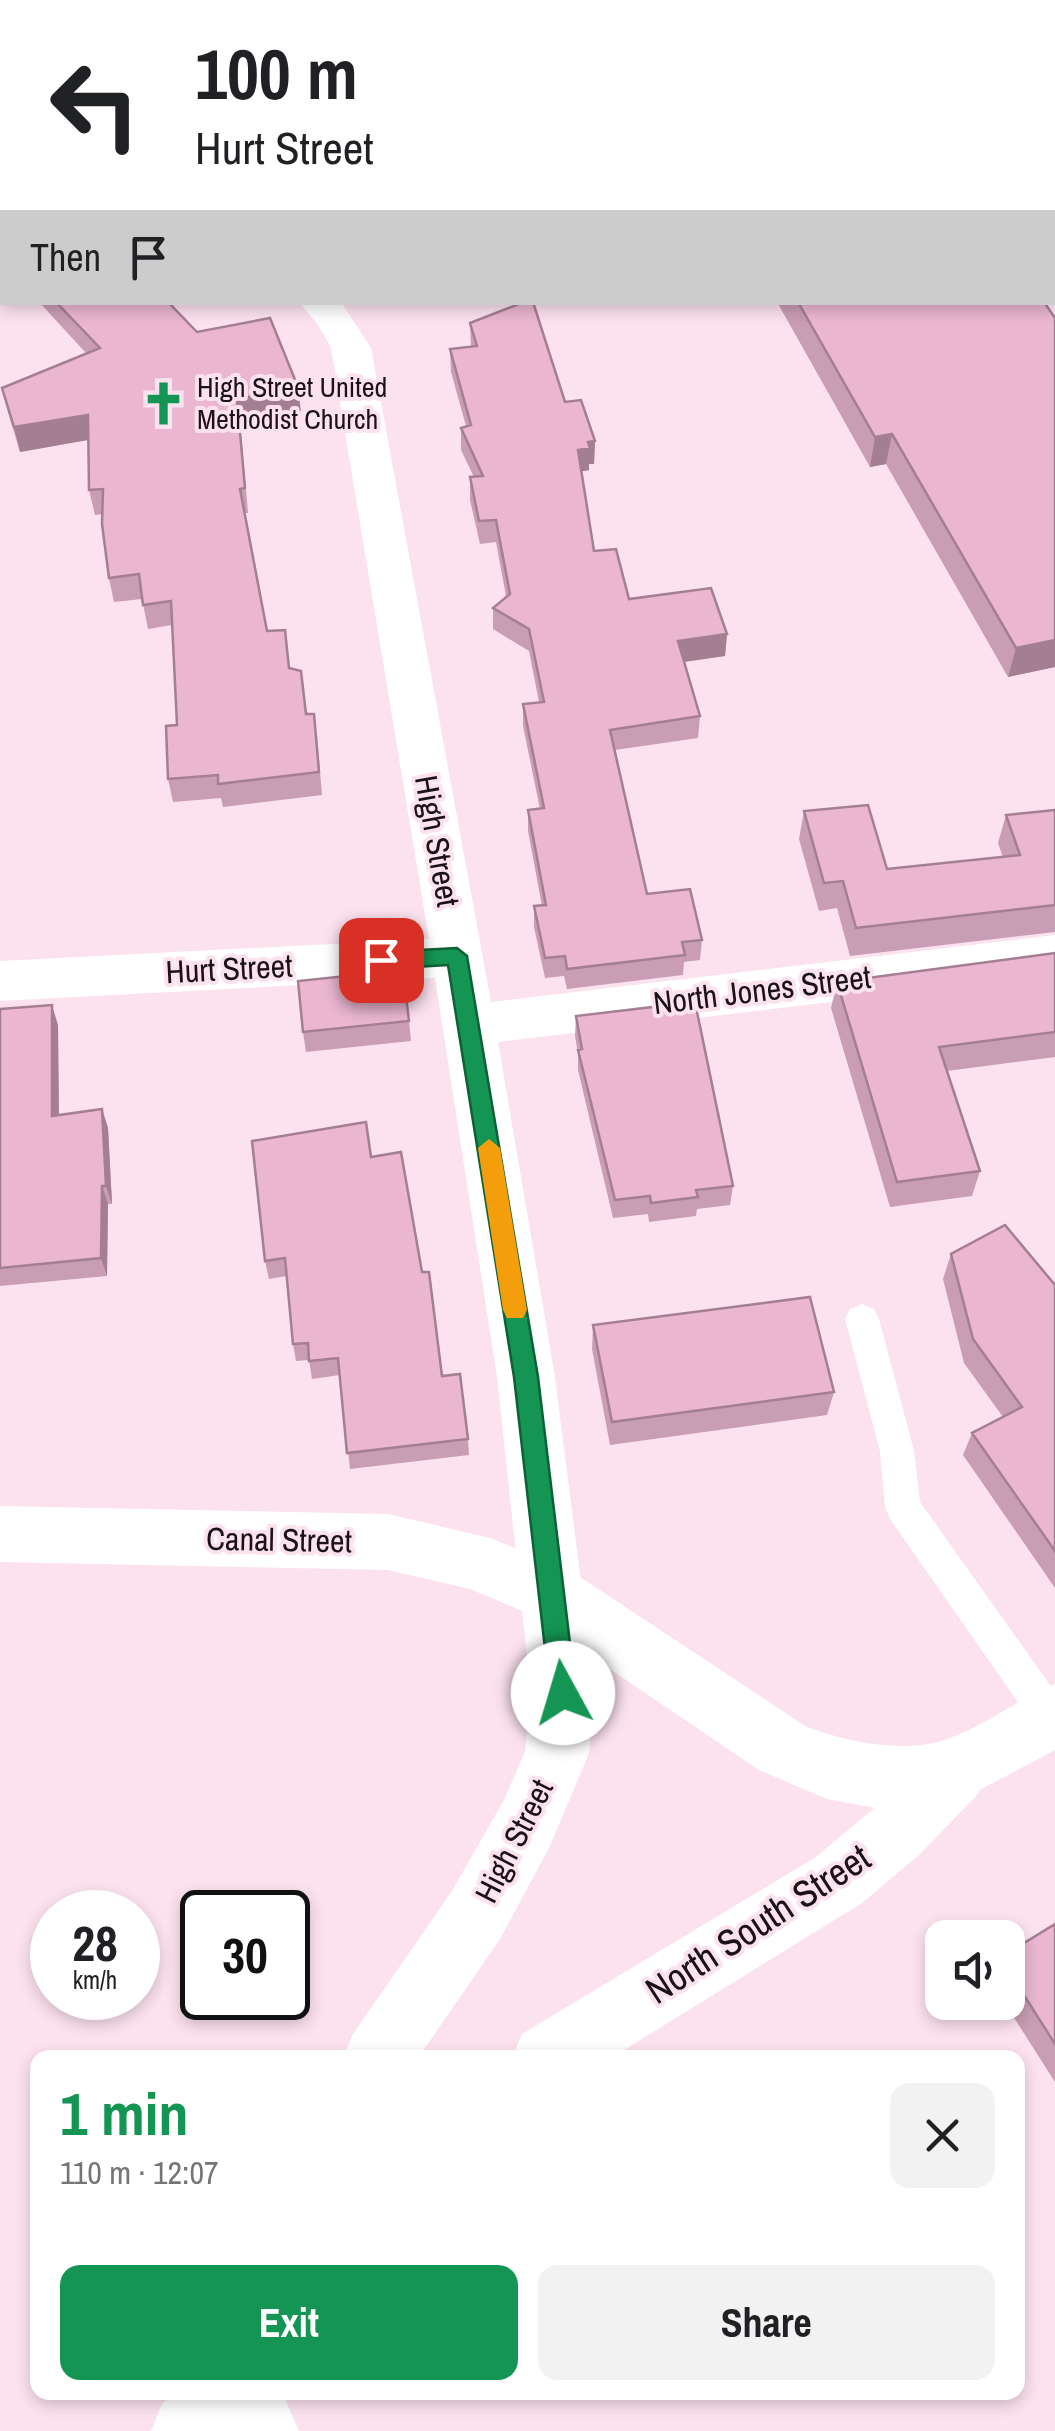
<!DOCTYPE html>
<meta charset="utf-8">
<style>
body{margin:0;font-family:"Archivo Narrow",sans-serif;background:#f2f2f2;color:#202124;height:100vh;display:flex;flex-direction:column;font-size:38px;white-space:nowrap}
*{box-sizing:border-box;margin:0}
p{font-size:32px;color:#757577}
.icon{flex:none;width:55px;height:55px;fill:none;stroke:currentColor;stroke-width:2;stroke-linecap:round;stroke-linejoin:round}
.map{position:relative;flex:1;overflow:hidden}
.details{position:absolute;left:30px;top:2050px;width:995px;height:350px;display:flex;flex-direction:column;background:#fff;border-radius:20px;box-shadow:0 5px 15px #0003}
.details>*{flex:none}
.banner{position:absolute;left:0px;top:0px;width:1055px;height:305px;box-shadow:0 5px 15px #0003;background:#fff;color:#202124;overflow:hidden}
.buttons{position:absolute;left:925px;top:1920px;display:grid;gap:20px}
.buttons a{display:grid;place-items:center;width:100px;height:100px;border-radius:20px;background:#fff;box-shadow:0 5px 15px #0003;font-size:50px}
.speed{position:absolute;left:30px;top:1890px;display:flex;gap:20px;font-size:50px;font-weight:700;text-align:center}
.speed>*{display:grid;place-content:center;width:130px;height:130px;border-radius:50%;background:#fff;box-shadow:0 5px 15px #0003;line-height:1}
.speed small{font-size:25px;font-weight:400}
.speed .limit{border:5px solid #111;border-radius:15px;background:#fff;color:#111}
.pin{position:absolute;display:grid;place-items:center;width:85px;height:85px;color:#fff;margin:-42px;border-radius:20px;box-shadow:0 5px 15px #0006}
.me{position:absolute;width:110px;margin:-55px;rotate:354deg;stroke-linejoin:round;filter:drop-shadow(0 0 8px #0008)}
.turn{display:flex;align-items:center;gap:35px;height:210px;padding:0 30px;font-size:45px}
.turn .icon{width:130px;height:130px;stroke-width:2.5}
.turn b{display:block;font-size:70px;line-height:85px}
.then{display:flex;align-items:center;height:95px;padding:0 30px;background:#0003;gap:20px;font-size:38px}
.round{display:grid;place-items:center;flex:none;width:105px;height:105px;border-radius:20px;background:#f2f2f2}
.head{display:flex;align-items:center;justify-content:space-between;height:170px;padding:0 30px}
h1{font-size:60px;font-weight:700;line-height:75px;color:#149553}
.button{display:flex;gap:20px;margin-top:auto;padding:20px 30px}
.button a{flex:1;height:115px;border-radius:20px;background:#149553;color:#fff;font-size:40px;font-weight:700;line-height:115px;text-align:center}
.button a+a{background:#f2f2f2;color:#202124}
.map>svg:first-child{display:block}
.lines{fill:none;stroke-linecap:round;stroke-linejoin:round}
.lane{fill:#fff;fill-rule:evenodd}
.street{fill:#fff;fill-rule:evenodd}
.secondary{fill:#fff;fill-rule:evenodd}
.wall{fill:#c99db3}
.shaded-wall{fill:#a47f92}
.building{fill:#eab6d0;stroke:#a47f92;stroke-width:2.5}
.route{fill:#149553;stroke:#0d6136;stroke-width:2.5}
.slow{fill:#f59e0b}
.labels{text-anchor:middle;stroke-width:8;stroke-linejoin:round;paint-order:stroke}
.far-poi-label{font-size:28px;fill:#1a1216;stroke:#fce2ef;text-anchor:start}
.street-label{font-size:32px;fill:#1a1216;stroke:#fce2ef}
.near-street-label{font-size:38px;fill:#1a1216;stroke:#fce2ef}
</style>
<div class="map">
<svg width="1055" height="2431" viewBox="0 0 1055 2431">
<rect width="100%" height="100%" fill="#fce2ef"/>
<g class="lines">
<path class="lane" d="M1052,195L1055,196V211L1052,210Z
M862,1304L874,1309L879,1319L914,1451L920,1502L1055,1692V1735L1038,1731L890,1519L885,1507L880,1451L845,1319L850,1309Z"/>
<path class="street" d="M0,0H16L18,2H2V15Z
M727,0H764L765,2H728Z
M1052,276L1055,277V303L1052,302Z
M299,302H341L371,348L491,1002L1055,935V975L498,1042L555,1377L595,1693L589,1753L550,1846L500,1939L418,2058H343L353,2034L452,1891L504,1800L525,1752L531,1693L497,1377L435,978L0,1001V961L429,939L331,348L318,325Z
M955,1739L978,1748L987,1771L978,1794L919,1855L862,1903L611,2058H512L522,2034L816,1857L873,1809L932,1748Z
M174,2392H282L299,2431H151L162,2404Z"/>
<path class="secondary" d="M0,1506L388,1514L490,1538L571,1571L805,1726C844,1742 909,1755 950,1738C987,1724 1019,1699 1055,1684V1750L955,1803L886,1810L827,1799L759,1770L527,1613L470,1589L388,1570L0,1562Z"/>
</g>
<path class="wall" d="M154,0H275L278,2H154Z
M39,302H168L197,332L301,412L240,424L248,513H245L267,631L290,668L317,737L322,795L223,807L221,798L173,802L168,779L177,725L172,625L148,629L142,599L114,602L109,578L103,514L95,515L89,490L88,440L20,452L8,412L2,388L86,353Z
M777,302H1044L1055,318V667L1008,677L886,464L870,467Z
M470,323L565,402L595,441L594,464H589V470L582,471L594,551L629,599L727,634L725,656L684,662L700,716L698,738L615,750L647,894L702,940L700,960L684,962L683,975L567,989L564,976L545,978L534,927V906H542L528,831V810L540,809L523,726V704L539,702L529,651L493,629V608L506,596L496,542L480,544L470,500V477H474L461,450V428L466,426L451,372L450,349L471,346Z
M1055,810V932L850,956L837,908L819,911L799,839L804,811L887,869L1003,857L998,843L1006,815Z
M1055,953V1057L947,1071L980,1171L972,1196L890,1207L831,1008L837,982Z
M0,1009L58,1025L59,1115L102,1109L108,1128L112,1204H108L107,1276L0,1286Z
M576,1016L733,1186L730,1205L697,1209L696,1216L649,1222L648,1214L613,1218L578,1070V1054L575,1036Z
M409,1021L411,1041L306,1052L303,1032Z
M371,1157L422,1272L442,1376L468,1439L469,1455L350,1469L340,1375L312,1379L309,1360L296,1361L293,1344L287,1276L269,1279L265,1261Z
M951,1254L1055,1285V1588L963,1455L972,1433L1003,1417L964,1363L943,1279Z
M593,1325L834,1392L827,1415L610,1445L592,1349Z
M1055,1924V2082L1004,2002H1008V1953Z"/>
<path class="shaded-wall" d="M2,277V302H7L0,305V278Z
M298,387L301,412L240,424L248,513L237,399Z
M88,415L93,439L20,452L14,427Z
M892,434L886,464L870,467L875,437Z
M595,441L594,464H589V470L578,472V450L588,442Z
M727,634L725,656L676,663L678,641Z
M1055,640V667L1008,677L1016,648Z
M52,1005L58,1025L59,1135L52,1116Z
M102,1109L108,1128L112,1204L106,1186Z
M102,1186L108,1204L107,1276L101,1258Z"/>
<path class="building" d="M172,0H275L278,2H175Z
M0,86L2,88V277L0,278Z
M56,302H168L197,332L270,318L298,387L237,399L245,488L240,489L267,631L285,630L289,668L301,671L306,714H314L319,772L218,784V775L168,779L166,726L177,725L171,601L143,605L139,574L109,578L102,524L103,489L89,490L88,415L14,427L2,388L100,348Z
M524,302H533L565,402L581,400L595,441L588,442L590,448L578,450L594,551L616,549L629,599L711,588L727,634L678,641L700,716L610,730L647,894L690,889L702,940L682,942L685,955L567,969L565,956L545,958L534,906L546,905L528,810L544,808L523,704L544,702L529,629L493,608L510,594L496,520L479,521L470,477L483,476L461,428L471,425L450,349L477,346L470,323Z
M798,302H1044L1055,318V640L1016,648L892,434L875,437Z
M868,805L887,869L1020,855L1006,815L1055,810V905L856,928L843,881L824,883L804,811Z
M1055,953V1032L939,1047L980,1171L897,1182L837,982Z
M403,970L409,1021L303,1032L298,981Z
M695,1002L733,1186L696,1190L698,1197L651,1203L650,1196L615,1200L578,1050L582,1049L576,1016Z
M52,1005V1116L102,1109L106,1186H102L101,1258L0,1268V1009Z
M366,1122L371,1157L401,1152L422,1272H429L442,1376L460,1374L468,1439L347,1453L338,1358L309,1361L308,1343L293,1344L285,1258L265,1261L252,1141Z
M1005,1225L1055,1285V1551L972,1433L1022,1407L973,1339L951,1254Z
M810,1297L834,1392L612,1422L593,1325Z
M1055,1924V2044L1008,1970V1953Z"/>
<path class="route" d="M457,948L467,956L538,1377L576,1693L572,1702L563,1706L554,1702L550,1693L514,1377L448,965L381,969L371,960L381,952Z"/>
<path class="slow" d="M489,1139L500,1148L527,1310L523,1318H507L503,1310L478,1148Z"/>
<defs>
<symbol id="church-bare" viewBox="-9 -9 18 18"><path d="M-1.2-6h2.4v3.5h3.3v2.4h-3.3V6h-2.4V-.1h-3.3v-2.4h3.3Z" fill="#149553" stroke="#fce2ef" stroke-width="2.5" paint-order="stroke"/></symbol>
</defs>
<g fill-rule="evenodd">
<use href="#church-bare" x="132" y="372" width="63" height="63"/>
</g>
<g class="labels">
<g class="far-poi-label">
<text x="197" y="397">High Street United<tspan x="197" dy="32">Methodist Church</tspan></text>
</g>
<g class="street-label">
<text transform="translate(437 841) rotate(80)" y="11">High Street</text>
<text transform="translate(229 969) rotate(-3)" y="11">Hurt Street</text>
<text transform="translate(762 990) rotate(-7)" y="11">North Jones Street</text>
<text transform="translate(279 1540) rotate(1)" y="11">Canal Street</text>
<text transform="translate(514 1841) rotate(-63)" y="11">High Street</text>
</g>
<g class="near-street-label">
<text transform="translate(758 1924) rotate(-33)" y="13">North South Street</text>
</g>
</g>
</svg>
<div class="buttons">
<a><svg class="icon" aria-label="sound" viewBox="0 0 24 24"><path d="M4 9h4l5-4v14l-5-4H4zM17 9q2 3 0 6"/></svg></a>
</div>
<div class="speed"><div>28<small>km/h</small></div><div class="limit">30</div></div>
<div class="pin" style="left:381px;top:960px;background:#d93025"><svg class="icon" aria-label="arrive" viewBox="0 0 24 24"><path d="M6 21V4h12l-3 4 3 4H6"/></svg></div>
<svg class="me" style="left:563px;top:1693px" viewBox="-20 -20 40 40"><circle r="19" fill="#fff"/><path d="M0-13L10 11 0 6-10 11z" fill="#149553"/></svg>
<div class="banner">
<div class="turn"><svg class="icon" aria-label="left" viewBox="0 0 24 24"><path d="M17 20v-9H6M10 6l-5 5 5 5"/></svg><div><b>100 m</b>Hurt Street</div></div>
<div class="then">Then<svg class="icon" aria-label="arrive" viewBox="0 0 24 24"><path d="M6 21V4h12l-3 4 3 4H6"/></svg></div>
</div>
<section class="details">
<div class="head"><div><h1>1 min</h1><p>110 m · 12:07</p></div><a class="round"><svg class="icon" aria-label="close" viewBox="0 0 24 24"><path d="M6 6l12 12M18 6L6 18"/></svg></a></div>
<div class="button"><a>Exit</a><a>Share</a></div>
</section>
</div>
